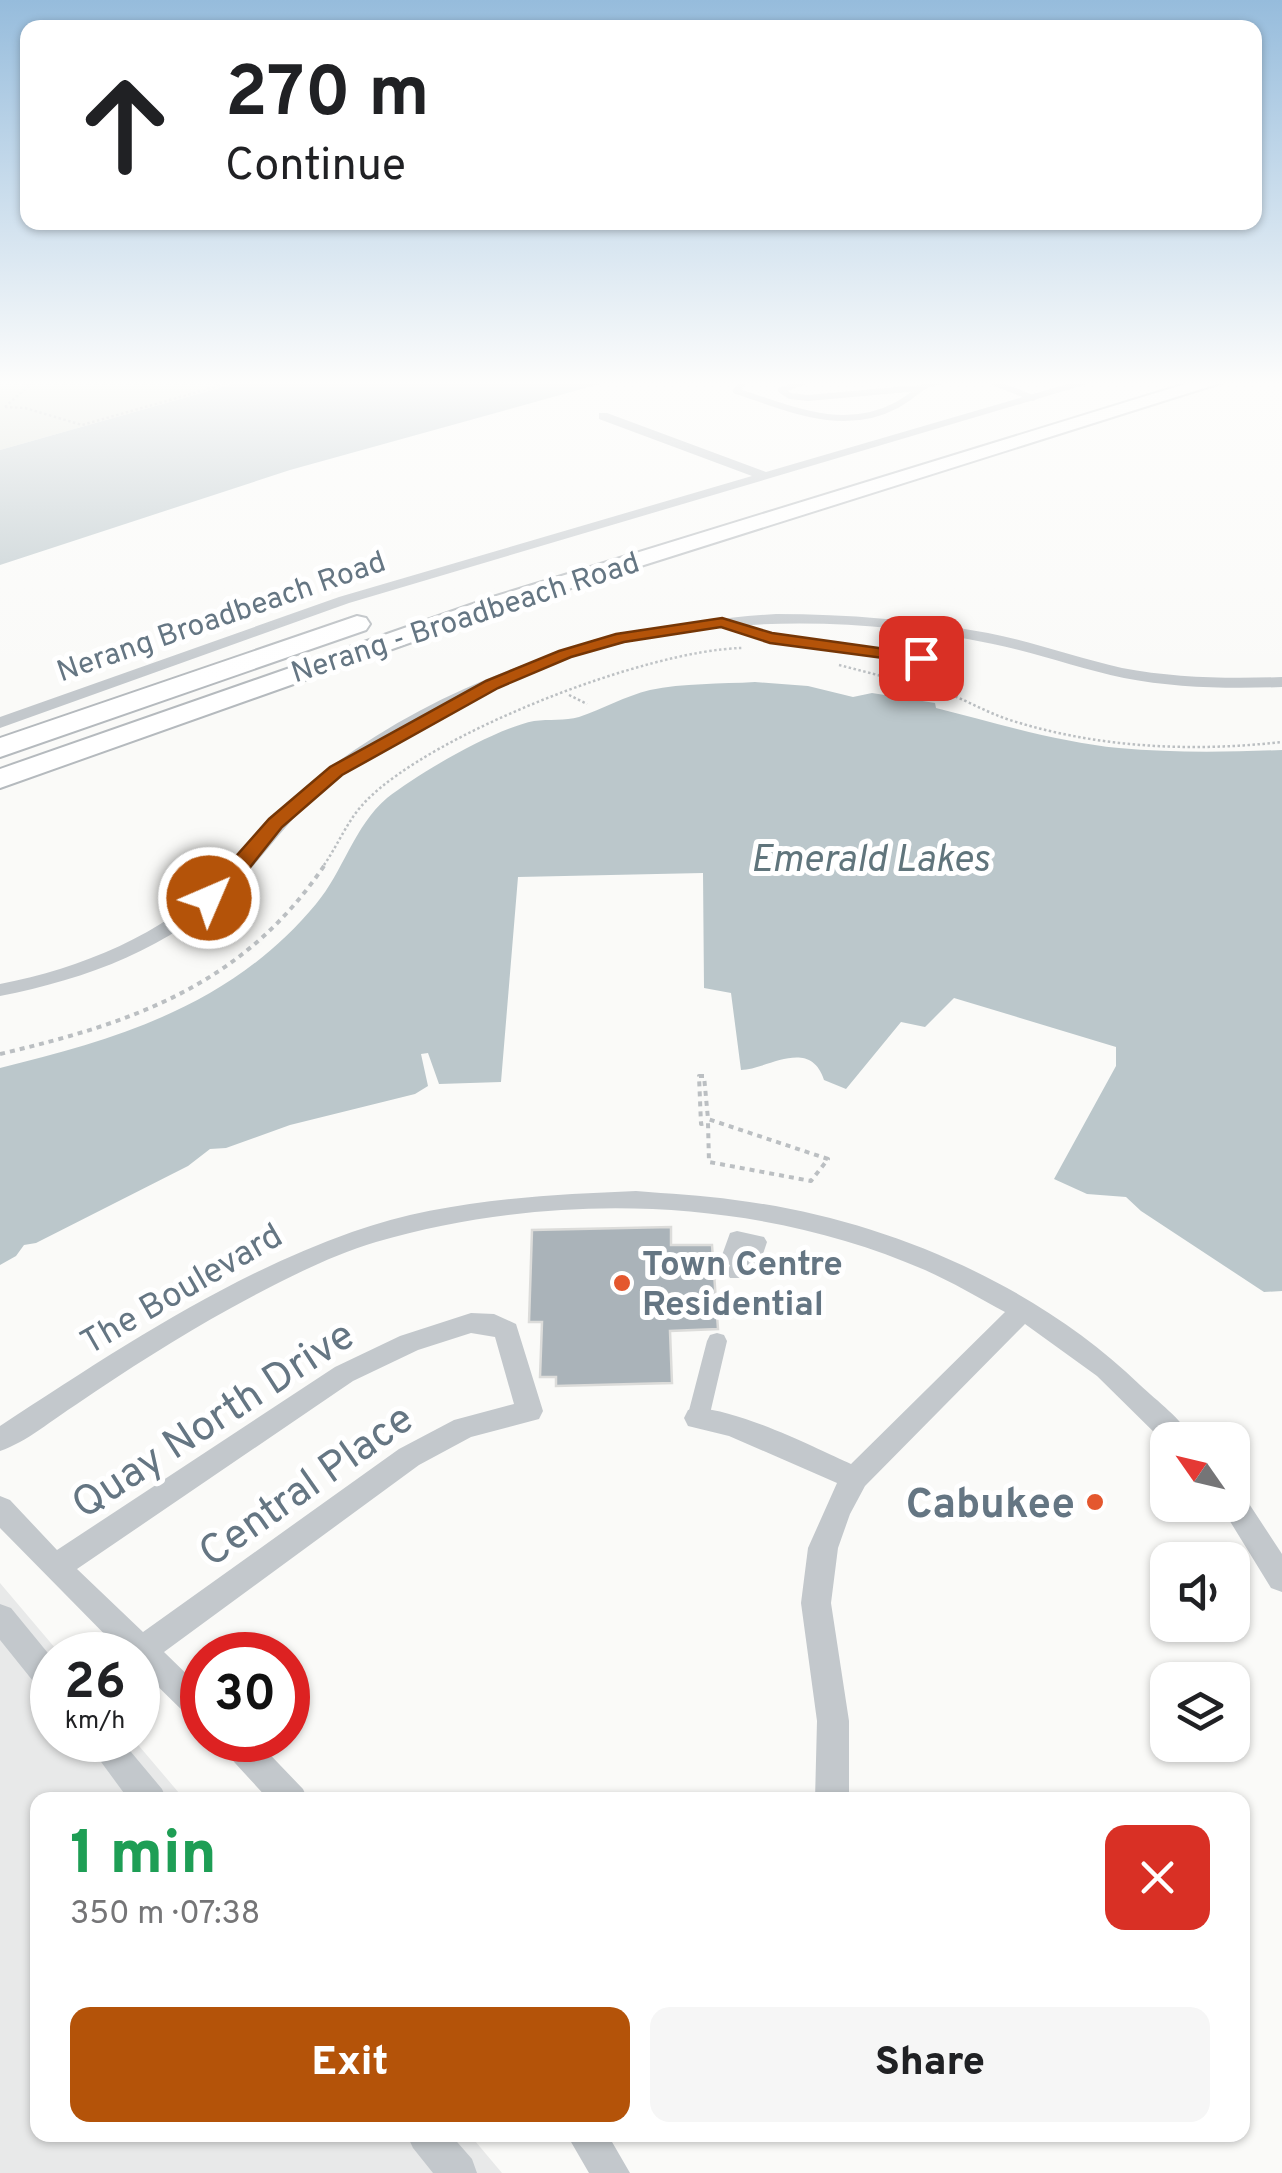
<!DOCTYPE html>
<meta charset="utf-8">
<style>
body{margin:0;font-family:Overpass,sans-serif;background:#f6f6f6;color:#202124;height:100vh;display:flex;flex-direction:column;font-size:38px;white-space:nowrap}
*{box-sizing:border-box;margin:0}
p{font-size:32px;color:#757577}
.icon{flex:none;width:55px;height:55px;fill:none;stroke:currentColor;stroke-width:2;stroke-linecap:round;stroke-linejoin:round}
.map{position:relative;flex:1;overflow:hidden}
.details{position:absolute;left:30px;top:1792px;width:1220px;height:350px;display:flex;flex-direction:column;background:#fff;border-radius:20px;box-shadow:0 2px 8px #0004}
.details>*{flex:none}
.top-card{position:absolute;left:20px;top:20px;width:1242px;height:210px;border-radius:20px;box-shadow:0 2px 8px #0004;background:#fff;color:#202124;overflow:hidden}
.needle{width:65px;rotate:304deg}
.tools{position:absolute;left:1150px;top:1422px;display:grid;gap:20px}
.tools a{display:grid;place-items:center;width:100px;height:100px;border-radius:20px;background:#fff;box-shadow:0 2px 8px #0004;font-size:50px}
.speed{position:absolute;left:30px;top:1632px;display:flex;gap:20px;font-size:50px;font-weight:700;text-align:center}
.speed>*{display:grid;place-content:center;width:130px;height:130px;border-radius:50%;background:#fff;box-shadow:0 2px 8px #0004;line-height:1}
.speed small{font-size:25px;font-weight:400}
.speed .limit{border:15px solid #d22;background:#fff;color:#111}
.pin{position:absolute;display:grid;place-items:center;width:85px;height:85px;color:#fff;margin:-42px;border-radius:20px;box-shadow:0 5px 15px #0006}
.me{position:absolute;width:110px;margin:-55px;rotate:45deg;stroke-linejoin:round;filter:drop-shadow(0 0 8px #0008)}
.turn{display:flex;align-items:center;gap:35px;height:210px;padding:0 40px;font-size:45px}
.turn .icon{width:130px;height:130px;stroke-width:2.5}
.turn b{display:block;font-size:70px;line-height:85px}
.round{display:grid;place-items:center;flex:none;width:105px;height:105px;border-radius:20px;background:#f6f6f6}
.summary{display:flex;align-items:center;justify-content:space-between;height:170px;padding:0 40px}
h1{font-size:60px;font-weight:800;line-height:75px;color:#1e9e55}
.action{display:flex;gap:20px;margin-top:auto;padding:20px 40px}
.action a{flex:1;height:115px;border-radius:20px;background:#b45309;color:#fff;font-size:40px;font-weight:800;line-height:115px;text-align:center}
.action a+a{background:#f6f6f6;color:#202124}
.map>svg:first-child{display:block}
.built{fill:#e8e9e9}
.green{fill:#dadfd7}
.water{fill:#bbc7cb}
.building{fill:#aab3b9;stroke:#dcdcda;stroke-width:2.5}
.lines{fill:none;stroke-linecap:round;stroke-linejoin:round}
.primary-casing{stroke:#b5babe;stroke-width:4}
.path-far1{stroke:#bbbfc2;stroke-width:2.5;stroke-dasharray:2.5 2.5;stroke-linecap:butt}
.path{stroke:#bbbfc2;stroke-width:4;stroke-dasharray:5 5;stroke-linecap:butt}
.service-far1{stroke:#c3c8cc;stroke-width:6}
.service{stroke:#c3c8cc;stroke-width:9}
.pedestrian{fill:#c3c8cc;fill-rule:evenodd}
.minor{fill:#c3c8cc;fill-rule:evenodd}
.primary{fill:#fff;fill-rule:evenodd}
.route{fill:#b45309;stroke:#753606;stroke-width:2.5}
.poi-dot{fill:#e4572e;stroke:#fff;stroke-width:4}
.labels{text-anchor:middle;stroke-width:10;stroke-linejoin:round;paint-order:stroke}
.far-street-label{font-size:30px;fill:#657683;stroke:#fff}
.poi-label{font-size:35px;font-weight:bold;fill:#657683;stroke:#fff;text-anchor:start}
.street-label{font-size:35px;fill:#657683;stroke:#fff}
.water-label{font-size:38px;font-style:italic;fill:#60757c;stroke:#fff}
.near-street-label{font-size:42px;fill:#657683;stroke:#fff}
.near-poi-label{font-size:42px;font-weight:bold;fill:#657683;stroke:#fff;text-anchor:end}
</style>
<div class="map">
<svg width="1282" height="2173" viewBox="0 0 1282 2173">
<rect width="100%" height="100%" fill="#fafaf8"/>
<path class="built" d="M0,1583L61,1655H52V1740H134L185,1800H38V2135H470L502,2173H0Z"/>
<path class="green" d="M0,380H247L0,450Z"/>
<path class="water" d="M247,380H614L290,470L0,565V450Z
M755,682L808,686L853,697L872,693L935,703L936,708C996,723 1058,742 1119,748C1173,753 1228,752 1282,750V1291L1264,1292L1141,1211L1126,1197L1087,1194L1054,1179L1116,1066V1047L954,998L925,1027L901,1022L846,1089L824,1080C810,1037 768,1069 741,1070L731,993L704,988L703,873L518,877L501,1082L439,1084L428,1053L421,1054L428,1086L415,1094L290,1125L226,1148L210,1149L188,1166L36,1243L24,1245L16,1256L0,1265V1068C121,1038 232,1005 316,904C343,872 354,826 387,798C419,773 494,729 534,721C549,719 565,721 579,717C603,709 625,696 650,690C683,683 721,684 755,682Z"/>
<path class="building" d="M671,1227V1245H712L718,1329L670,1331L672,1383L556,1386V1377H540L542,1322H529L532,1230Z"/>
<g class="lines">
<defs>
<path id="primary" d="M1198,380H1230L511,607L0,788V769L493,597Z
M357,616L366,618L370,624L366,630L0,757V738Z"/>
</defs>
<use href="#primary" class="primary-casing"/>
<path class="path-far1" d="M5,407L25,408L82,425L219,386L220,380
M5,407L35,380
M839,665L893,679
M927,686C957,694 983,712 1013,721C1100,748 1192,752 1282,742
M569,695L587,704
M324,865C338,845 348,819 366,801C432,733 647,650 742,648"/>
<path class="path" d="M0,1054C136,1022 245,984 326,863
M699,1076H704L708,1119L828,1159L811,1181L709,1162L708,1123L701,1124Z"/>
<path class="service-far1" d="M745,380L736,391C789,408 843,434 897,405C926,389 914,384 953,380
M810,380L781,390L790,396L808,398L919,388
M987,380L1033,398"/>
<path class="service" d="M722,623L770,638L921,659L909,682"/>
<path class="pedestrian" d="M737,1231L764,1237L767,1242L759,1266L749,1267L744,1278H730L727,1273L730,1265L724,1263L721,1258L730,1233Z
M717,1333L724,1335L727,1341L709,1418L706,1424L698,1427L690,1424L687,1418L707,1341L710,1335Z"/>
<path class="minor" d="M1081,380H1101L349,603L0,728V717L339,597L752,476L599,419V413H607L766,472Z
M776,614C848,614 918,620 988,633C1034,642 1077,658 1122,668C1175,678 1229,679 1282,677V687C1229,689 1176,688 1124,678C1080,669 1037,653 993,644C852,615 705,614 567,659C482,687 392,733 322,790C289,818 266,855 235,885C171,948 87,979 0,996V984C82,968 162,935 222,876C253,845 277,809 311,782C443,677 609,624 776,614Z
M636,1191C669,1194 702,1195 735,1200C881,1218 1035,1283 1140,1385C1157,1401 1182,1419 1193,1440H1168V1446L1097,1376L1025,1324L865,1486L850,1514L838,1548L831,1603L849,1721V1800H815L817,1721L801,1603L808,1548L837,1483L729,1436L688,1426L684,1418L688,1410C721,1400 817,1449 851,1464L1005,1312C979,1298 952,1282 925,1270C755,1196 552,1191 376,1242C326,1257 277,1283 231,1308C178,1337 127,1370 77,1404C53,1419 27,1442 0,1451V1426C112,1353 225,1277 352,1232C442,1200 541,1195 636,1191Z
M471,1313L494,1314L516,1324L543,1411L539,1419L471,1437L419,1465L164,1652L202,1689V1723L191,1719L138,1667V1655H125L0,1528V1496L10,1500L57,1550L335,1367L400,1336ZM471,1333L495,1337L514,1404L454,1420L399,1449L143,1632L77,1569L353,1381L418,1350Z
M1232,1489L1242,1493L1282,1554V1592L1271,1588L1220,1505H1232Z
M0,1604L11,1608L52,1658V1695L41,1691L0,1640Z
M85,1740H121L162,1789L167,1800H129Z
M219,1740H256L303,1789L308,1800H269L224,1751Z
M407,2135H451L472,2159L477,2173H433L413,2148Z
M567,2135H608L630,2173H589Z"/>
<use href="#primary" class="primary"/>
</g>
<linearGradient id="sky" x2="0" y2="1"><stop stop-color="#96bcdc"/><stop offset="0.56" stop-color="#fdfdfc"/><stop offset="1" stop-color="#fdfdfc" stop-opacity="0"/></linearGradient>
<rect width="1282" height="684" fill="url(#sky)"/>
<path class="route" d="M722,618L772,633L921,654L929,658L921,663L770,643L721,627L624,642L571,657L498,688L342,775L282,827L236,885L216,902H202L199,898L269,819L330,767L486,681L559,651L616,634Z"/>
<g class="poi-dot">
<circle cx="622" cy="1283" r="10"/>
<circle cx="1095" cy="1502" r="10"/>
</g>
<g class="labels">
<g class="far-street-label">
<text transform="translate(221 616) rotate(-19)" y="10">Nerang Broadbeach Road</text>
<text transform="translate(465 617) rotate(-18)" y="10">Nerang - Broadbeach Road</text>
</g>
<g class="poi-label">
<text x="642" y="1275">Town Centre<tspan x="642" dy="40">Residential</tspan></text>
</g>
<g class="street-label">
<text transform="translate(181 1288) rotate(-30)" y="12">The Boulevard</text>
</g>
<g class="water-label">
<text x="870" y="871">Emerald Lakes</text>
</g>
<g class="near-street-label">
<text transform="translate(212 1418) rotate(-33)" y="15">Quay North Drive</text>
<text transform="translate(305 1484) rotate(-35)" y="15">Central Place</text>
</g>
<g class="near-poi-label">
<text x="1075" y="1517">Cabukee</text>
</g>
</g>
</svg>
<div class="tools">
<a><svg class="needle" viewBox="-14 -14 28 28"><path d="M0-13l5 13h-10z" fill="#e53935"/><path d="M0 13l5-13h-10z" fill="#757577"/></svg></a>
<a><svg class="icon" aria-label="sound" viewBox="0 0 24 24"><path d="M4 9h4l5-4v14l-5-4H4zM17 9q2 3 0 6"/></svg></a>
<a><svg class="icon" aria-label="layers" viewBox="0 0 24 24"><path d="M12 4l9 5-9 5-9-5zM3 14l9 5 9-5"/></svg></a>
</div>
<div class="speed"><div>26<small>km/h</small></div><div class="limit">30</div></div>
<div class="pin" style="left:921px;top:658px;background:#d93025"><svg class="icon" aria-label="arrive" viewBox="0 0 24 24"><path d="M6 21V4h12l-3 4 3 4H6"/></svg></div>
<svg class="me" style="left:209px;top:898px" viewBox="-20 -20 40 40"><circle r="17" fill="#b45309" stroke="#fff" stroke-width="3"/><path d="M0-11L8 9 0 5-8 9z" fill="#fff"/></svg>
<div class="top-card">
<div class="turn"><svg class="icon" aria-label="ahead" viewBox="0 0 24 24"><path d="M12 20V5M6 11l6-6 6 6"/></svg><div><b>270 m</b>Continue</div></div>
</div>
<section class="details">
<div class="summary"><div><h1>1 min</h1><p>350 m · 07:38</p></div><a class="round" style="background:#d93025;color:#fff"><svg class="icon" aria-label="close" viewBox="0 0 24 24"><path d="M6 6l12 12M18 6L6 18"/></svg></a></div>
<div class="action"><a>Exit</a><a>Share</a></div>
</section>
</div>
